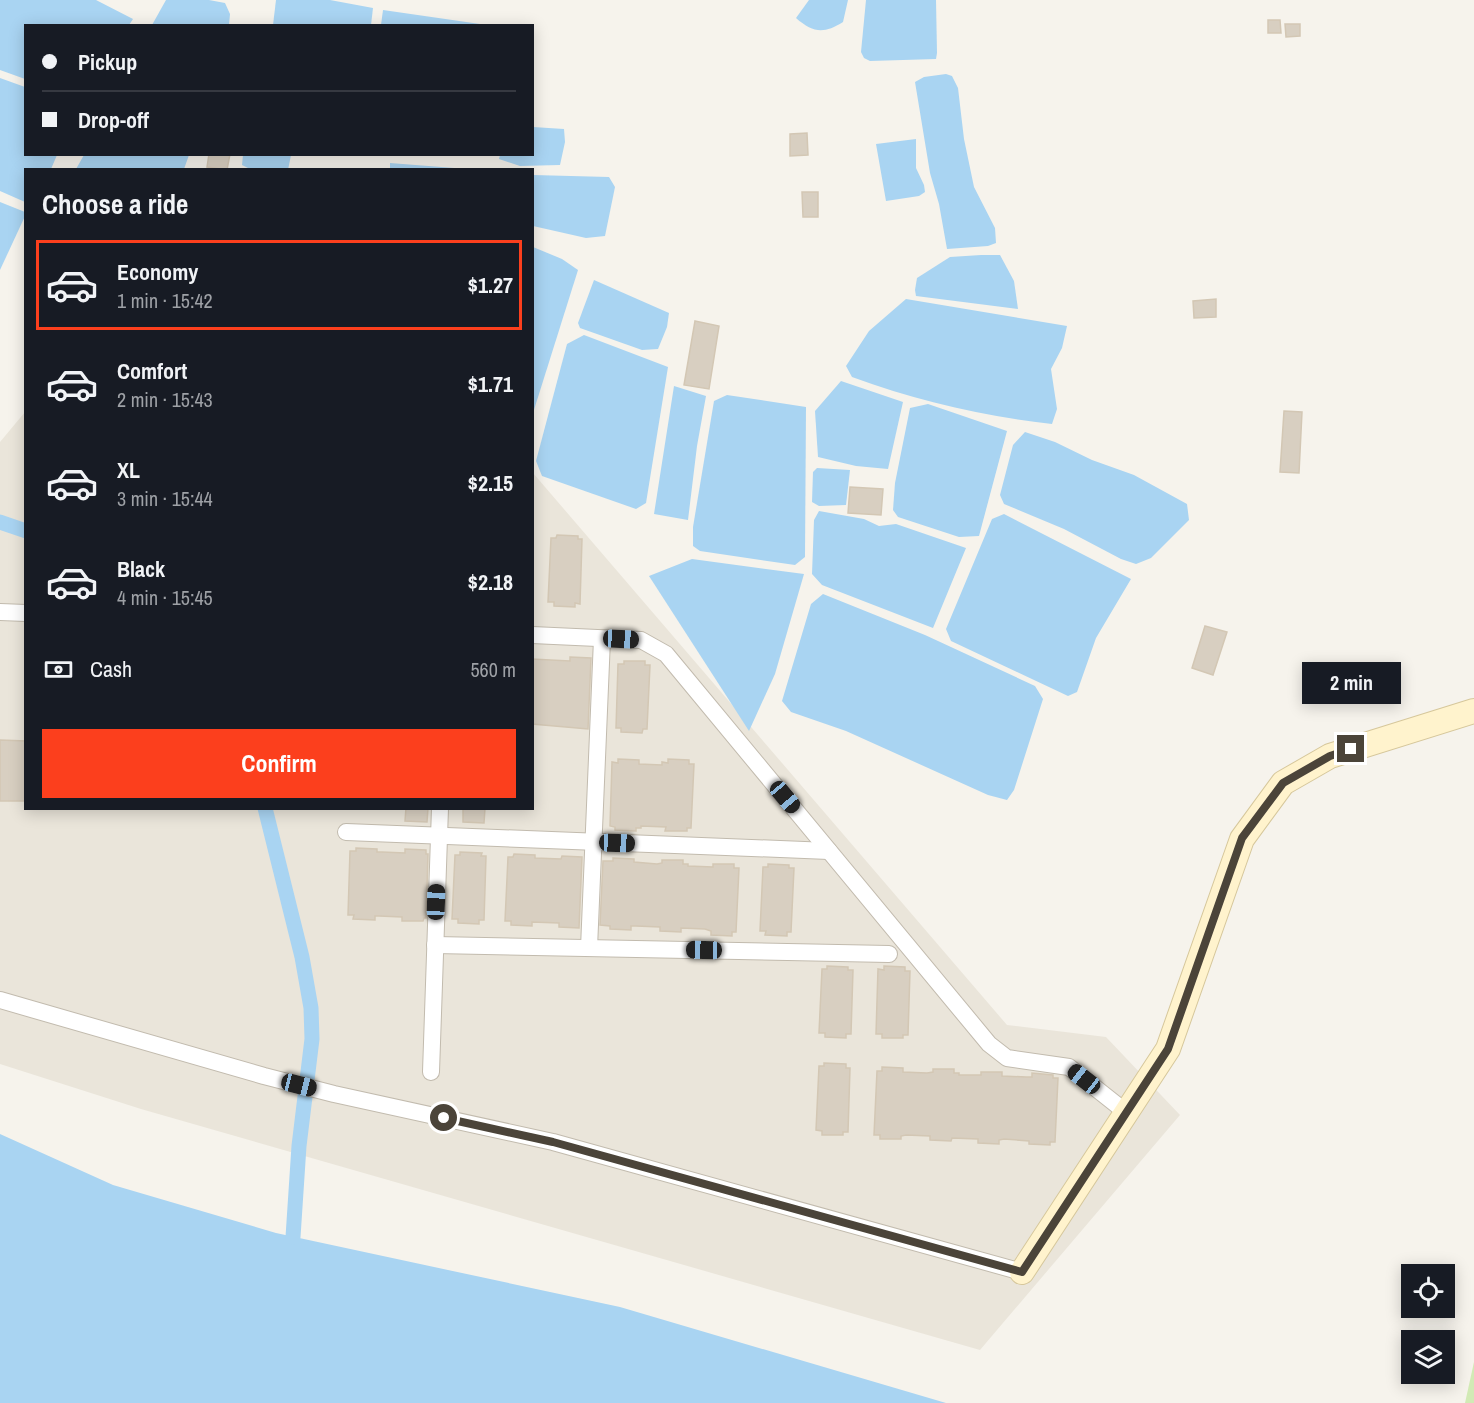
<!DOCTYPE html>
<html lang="en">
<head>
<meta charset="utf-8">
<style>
  body { margin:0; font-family:"Archivo Narrow",sans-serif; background:#20242c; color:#f1f3f6; height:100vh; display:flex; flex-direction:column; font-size:22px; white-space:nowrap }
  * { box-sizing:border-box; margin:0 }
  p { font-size:20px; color:#9ea1a6 }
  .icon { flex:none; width:33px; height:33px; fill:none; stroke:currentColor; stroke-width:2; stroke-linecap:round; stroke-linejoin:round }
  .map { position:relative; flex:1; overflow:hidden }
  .panel { position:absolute; left:24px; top:168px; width:510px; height:642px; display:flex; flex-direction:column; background:#171b24; border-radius:0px; box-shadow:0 3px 15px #0003 }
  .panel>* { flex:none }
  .banner { position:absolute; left:24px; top:24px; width:510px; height:132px; border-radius:0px; box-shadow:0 3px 15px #0003; display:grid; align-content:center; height:132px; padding:0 18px; background:#171b24 }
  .fabs { position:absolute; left:1401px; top:1264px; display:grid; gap:12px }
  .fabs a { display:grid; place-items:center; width:54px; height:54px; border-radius:0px; background:#171b24; box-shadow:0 3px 15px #0003; font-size:30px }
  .end { position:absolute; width:27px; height:27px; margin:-14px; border:8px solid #4b4439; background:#fff; box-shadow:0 0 0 3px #fff }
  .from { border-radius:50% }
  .bubble { position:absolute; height:42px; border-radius:0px; background:#171b24; box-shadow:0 3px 15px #0003; font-size:20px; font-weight:700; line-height:42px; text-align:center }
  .car { position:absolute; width:18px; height:36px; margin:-18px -9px; border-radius:8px; box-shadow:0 0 4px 2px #0007; background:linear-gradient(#222 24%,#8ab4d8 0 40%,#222 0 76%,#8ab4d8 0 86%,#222 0) }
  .banner b { display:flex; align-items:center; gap:21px; height:57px; font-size:22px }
  .banner b+b { border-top:2px solid #363941 }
  .banner i { width:15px; height:15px; background:#f1f3f6 }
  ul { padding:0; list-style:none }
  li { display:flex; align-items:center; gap:18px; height:90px; margin:0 12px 9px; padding:0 6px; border:3px solid transparent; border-radius:0px }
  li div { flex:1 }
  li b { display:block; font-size:22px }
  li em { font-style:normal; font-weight:700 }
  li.selected { border-color:#fc3f1d }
  li>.icon { width:54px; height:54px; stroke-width:1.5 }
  h2 { padding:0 18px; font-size:27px; line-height:72px }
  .pay { display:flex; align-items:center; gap:15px; height:66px; padding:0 18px; font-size:22px }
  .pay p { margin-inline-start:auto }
  .action { display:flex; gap:12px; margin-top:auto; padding:12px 18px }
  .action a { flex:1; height:69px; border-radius:0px; background:#fc3f1d; color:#fff; font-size:24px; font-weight:700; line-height:69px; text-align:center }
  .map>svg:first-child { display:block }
</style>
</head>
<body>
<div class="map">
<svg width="1474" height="1403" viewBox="0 0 1474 1403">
  <rect width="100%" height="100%" fill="#f6f3ec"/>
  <polygon fill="#eae5da" points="25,412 26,808 532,808 533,473 1007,1025 1106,1037 1180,1115 980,1350 141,1109 0,1064 0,442"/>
  <polygon fill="#d2eab5" points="1474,1362 1474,1403 1465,1403"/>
  <g fill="#a9d4f2">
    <polygon points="0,0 96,0 133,19 129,25 26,26 25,79 0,70"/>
    <polygon points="166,0 209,0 225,3 230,14 229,25 152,25"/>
    <polygon points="276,0 330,0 373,8 371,25 273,25"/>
    <path d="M809,0h39l-5,22c-19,12 -30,11 -47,-4z"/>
    <polygon points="866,0 936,0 937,53 936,59 870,61 864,58 861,52"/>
    <polygon points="383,10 480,24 481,25 381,25"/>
    <polygon points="946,74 952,76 958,88 964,139 974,187 995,228 996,243 988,246 947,249 939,204 930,173 915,82 924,77"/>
    <polygon points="0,78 25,87 26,154 57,155 51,169 26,170 25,202 0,191"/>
    <polygon points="533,127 564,129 565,142 560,165 520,166 499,159 500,155 532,154"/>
    <polygon points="916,139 916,168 924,185 925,192 919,196 886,201 876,144"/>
    <polygon points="84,155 84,154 189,155 184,169 76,169"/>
    <polygon points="243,155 243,154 291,155 288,170 250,169 242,165"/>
    <polygon points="390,163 467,169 390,169"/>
    <polygon points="533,175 609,177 615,187 605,236 586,238 533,226"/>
    <polygon points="0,202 25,212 26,214 0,270"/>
    <polygon points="533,247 562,259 578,270 533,413"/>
    <polygon points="981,255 1000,255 1014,281 1018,309 916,296 915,290 917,278 950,257"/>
    <polygon points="594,280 669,313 667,327 658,349 642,350 580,328 578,323"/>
    <path d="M906,299l161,27 -5,22 -11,21 6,40 -5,15c-70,-8 -134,-23 -200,-47l-6,-11 23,-35z"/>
    <polygon points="584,335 668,367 646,503 636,509 542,476 536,461 567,344"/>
    <polygon points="841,381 903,402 888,469 856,466 818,457 815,411"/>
    <polygon points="674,386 706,396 697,446 688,520 654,514"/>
    <polygon points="727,395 806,407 805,557 795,565 700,551 693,546 693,527 714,401"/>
    <polygon points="928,404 1007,431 979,536 959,537 898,517 893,510 895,483 910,408"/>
    <polygon points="1025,432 1055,442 1092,460 1134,475 1187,504 1189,520 1151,558 1136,564 1121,559 1064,529 1004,504 1000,495 1013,445"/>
    <polygon points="817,468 850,470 846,505 819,506 812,502 813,472"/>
    <polygon points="819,511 864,519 879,526 896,524 966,548 933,628 822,585 812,574 814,520"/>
    <polygon points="1004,514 1131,579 1096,638 1077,692 1068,696 951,641 946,629 992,519"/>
    <polygon points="692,559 804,574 775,674 749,731 649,576"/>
    <polygon points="823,594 925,635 1035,686 1043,699 1014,790 1007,800 988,795 846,731 791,712 782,701 811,604"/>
    <polygon points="0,1134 113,1185 276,1233 620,1307 946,1403 0,1403"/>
  </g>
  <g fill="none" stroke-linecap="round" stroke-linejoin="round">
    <g stroke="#a9d4f2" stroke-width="15">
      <polyline points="0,522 26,531"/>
      <polyline points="265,808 302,957 311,1008 312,1039 299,1146 293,1237"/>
    </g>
  </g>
  <g fill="#d8cfc1" stroke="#d3c7b4" stroke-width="1.5">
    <polygon points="1268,20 1280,20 1281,33 1268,33"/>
    <polygon points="1285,24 1300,24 1300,36 1286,37"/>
    <polygon points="807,133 808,155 790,156 790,134"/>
    <polygon points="209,154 230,154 227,170 207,167"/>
    <polygon points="802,192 818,192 818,217 803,217"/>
    <polygon points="1216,299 1216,317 1194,318 1193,301"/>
    <polygon points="695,321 719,326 709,389 684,385"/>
    <polygon points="1284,411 1302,412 1299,473 1280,472"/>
    <polygon points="850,487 883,489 881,515 848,513"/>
    <polygon points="557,535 578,536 578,539 582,539 580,604 575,603 575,607 554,606 554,602 548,602 551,538 556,538"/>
    <polygon points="1205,626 1227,632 1213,675 1192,668"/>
    <polygon points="570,657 591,658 588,729 532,724 532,659 570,661"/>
    <polygon points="624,661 645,661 645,665 650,665 647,729 643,729 642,733 621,732 621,728 616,728 618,664 624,664"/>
    <polygon points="0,740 26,741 26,801 0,801"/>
    <polygon points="618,759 639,760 639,764 662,765 662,762 668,763 668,759 689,760 689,764 694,764 691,828 687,828 687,831 665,831 666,827 641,826 641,828 636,828 636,831 615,830 615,827 610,826 612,762 618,763"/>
    <polygon points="406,808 428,808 427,822 405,821"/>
    <polygon points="463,808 485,808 484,823 463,822"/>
    <polygon points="356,848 377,849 377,852 382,852 405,853 405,849 426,850 426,854 428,854 426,918 424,918 423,921 402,921 402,917 379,916 375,916 375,920 353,919 354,915 348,915 350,851 356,851"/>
    <polygon points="460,852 482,853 481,856 486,856 484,920 479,920 479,924 458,923 458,919 452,919 455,855 460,855"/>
    <polygon points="514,854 535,855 535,858 561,859 562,856 582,857 579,928 559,927 559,923 532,922 532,926 511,925 511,921 505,921 508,857 513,857"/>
    <polygon points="613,858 634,859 634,862 657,864 662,863 662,860 683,860 683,864 688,864 688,866 713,867 713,864 734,864 734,868 739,868 736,932 732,932 732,936 711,935 711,931 705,929 681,928 681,932 660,931 660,927 636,926 631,926 631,930 610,929 610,926 600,925 603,861 613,861"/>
    <polygon points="768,864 789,865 789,868 794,868 791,932 787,932 787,936 765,935 766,931 760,931 763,867 768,867"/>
    <polygon points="827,966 848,967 848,970 853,970 851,1034 846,1034 846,1038 825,1037 825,1033 819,1033 822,969 827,969"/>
    <polygon points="884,966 905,967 905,971 910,971 908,1035 903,1035 903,1038 882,1038 882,1034 876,1034 878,969 884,970"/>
    <polygon points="824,1063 846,1064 846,1068 850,1068 848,1132 843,1132 843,1135 822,1135 822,1131 816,1130 819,1066 824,1066"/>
    <polygon points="882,1067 903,1068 903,1072 927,1073 933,1072 933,1069 954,1069 954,1073 959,1073 959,1075 981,1075 981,1072 1002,1072 1002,1076 1026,1077 1032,1077 1032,1073 1053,1075 1053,1078 1058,1078 1055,1142 1050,1142 1050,1145 1029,1144 1029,1141 1004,1139 999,1140 999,1144 978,1143 978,1139 952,1138 951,1141 930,1140 930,1136 906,1135 901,1136 901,1139 880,1139 880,1135 874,1135 877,1071 882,1071"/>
  </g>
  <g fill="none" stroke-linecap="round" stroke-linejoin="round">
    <g stroke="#c2bbae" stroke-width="18">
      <g id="minor">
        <polyline points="0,612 26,613"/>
        <polyline points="532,635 641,640 666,654 989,1044 1007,1058 1069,1067 1127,1113"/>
        <polyline points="346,832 829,851"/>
        <polyline points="435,945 889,954"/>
        <polyline points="589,948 602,639"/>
        <polyline points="0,1000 264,1076 334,1094 553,1142 1022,1272"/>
        <polyline points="431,1072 440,808"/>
      </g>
    </g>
    <g stroke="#d6c79b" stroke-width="26">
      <polyline id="secondary" points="1022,1272 1168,1049 1242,839 1283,783 1330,756 1474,711"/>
    </g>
    <use href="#minor" stroke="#fff" stroke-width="16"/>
    <use href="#secondary" stroke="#fff3cd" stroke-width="24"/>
  </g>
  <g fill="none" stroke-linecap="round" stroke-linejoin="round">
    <polyline stroke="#4b4439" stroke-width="8" points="444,1118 553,1142 1022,1272 1168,1049 1242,838 1283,783 1330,756 1351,749"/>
  </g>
</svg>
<div class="fabs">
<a><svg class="icon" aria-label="locate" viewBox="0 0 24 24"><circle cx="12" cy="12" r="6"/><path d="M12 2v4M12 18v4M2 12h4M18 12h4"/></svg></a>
<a><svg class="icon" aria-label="layers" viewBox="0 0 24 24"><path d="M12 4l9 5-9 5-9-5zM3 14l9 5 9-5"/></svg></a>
</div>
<i class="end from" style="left:444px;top:1118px"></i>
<i class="end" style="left:1351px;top:749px"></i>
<div class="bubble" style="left:1302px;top:662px;width:99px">2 min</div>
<i class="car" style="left:621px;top:639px;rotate:93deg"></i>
<i class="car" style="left:785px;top:797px;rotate:140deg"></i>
<i class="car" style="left:617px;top:843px;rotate:92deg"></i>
<i class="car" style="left:436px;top:902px;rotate:2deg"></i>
<i class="car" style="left:704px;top:950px;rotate:271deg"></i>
<i class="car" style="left:1084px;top:1079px;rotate:308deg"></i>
<i class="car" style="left:299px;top:1085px;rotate:104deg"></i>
<div class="banner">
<b><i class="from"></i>Pickup</b>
<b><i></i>Drop-off</b>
</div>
<section class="panel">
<h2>Choose a ride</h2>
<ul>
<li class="selected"><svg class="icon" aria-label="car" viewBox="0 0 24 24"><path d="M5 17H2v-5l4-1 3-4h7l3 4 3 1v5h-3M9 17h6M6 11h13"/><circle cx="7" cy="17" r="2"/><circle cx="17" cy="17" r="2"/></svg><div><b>Economy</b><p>1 min · 15:42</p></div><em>$1.27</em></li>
<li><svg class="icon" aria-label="car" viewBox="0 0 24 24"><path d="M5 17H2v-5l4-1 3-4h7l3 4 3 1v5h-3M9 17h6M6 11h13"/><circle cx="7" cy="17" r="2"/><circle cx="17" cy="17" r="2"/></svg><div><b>Comfort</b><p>2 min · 15:43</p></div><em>$1.71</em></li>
<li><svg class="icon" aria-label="car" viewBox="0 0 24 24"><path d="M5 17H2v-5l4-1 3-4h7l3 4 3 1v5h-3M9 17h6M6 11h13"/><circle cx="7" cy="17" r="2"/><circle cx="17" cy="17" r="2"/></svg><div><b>XL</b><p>3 min · 15:44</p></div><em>$2.15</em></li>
<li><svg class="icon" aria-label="car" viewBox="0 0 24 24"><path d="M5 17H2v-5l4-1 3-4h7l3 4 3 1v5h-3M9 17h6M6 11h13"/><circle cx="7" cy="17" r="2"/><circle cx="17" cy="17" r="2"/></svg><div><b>Black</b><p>4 min · 15:45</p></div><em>$2.18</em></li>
</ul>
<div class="pay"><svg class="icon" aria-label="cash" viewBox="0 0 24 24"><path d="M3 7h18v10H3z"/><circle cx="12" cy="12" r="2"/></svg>Cash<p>560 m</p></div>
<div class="action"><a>Confirm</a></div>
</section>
</div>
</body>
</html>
